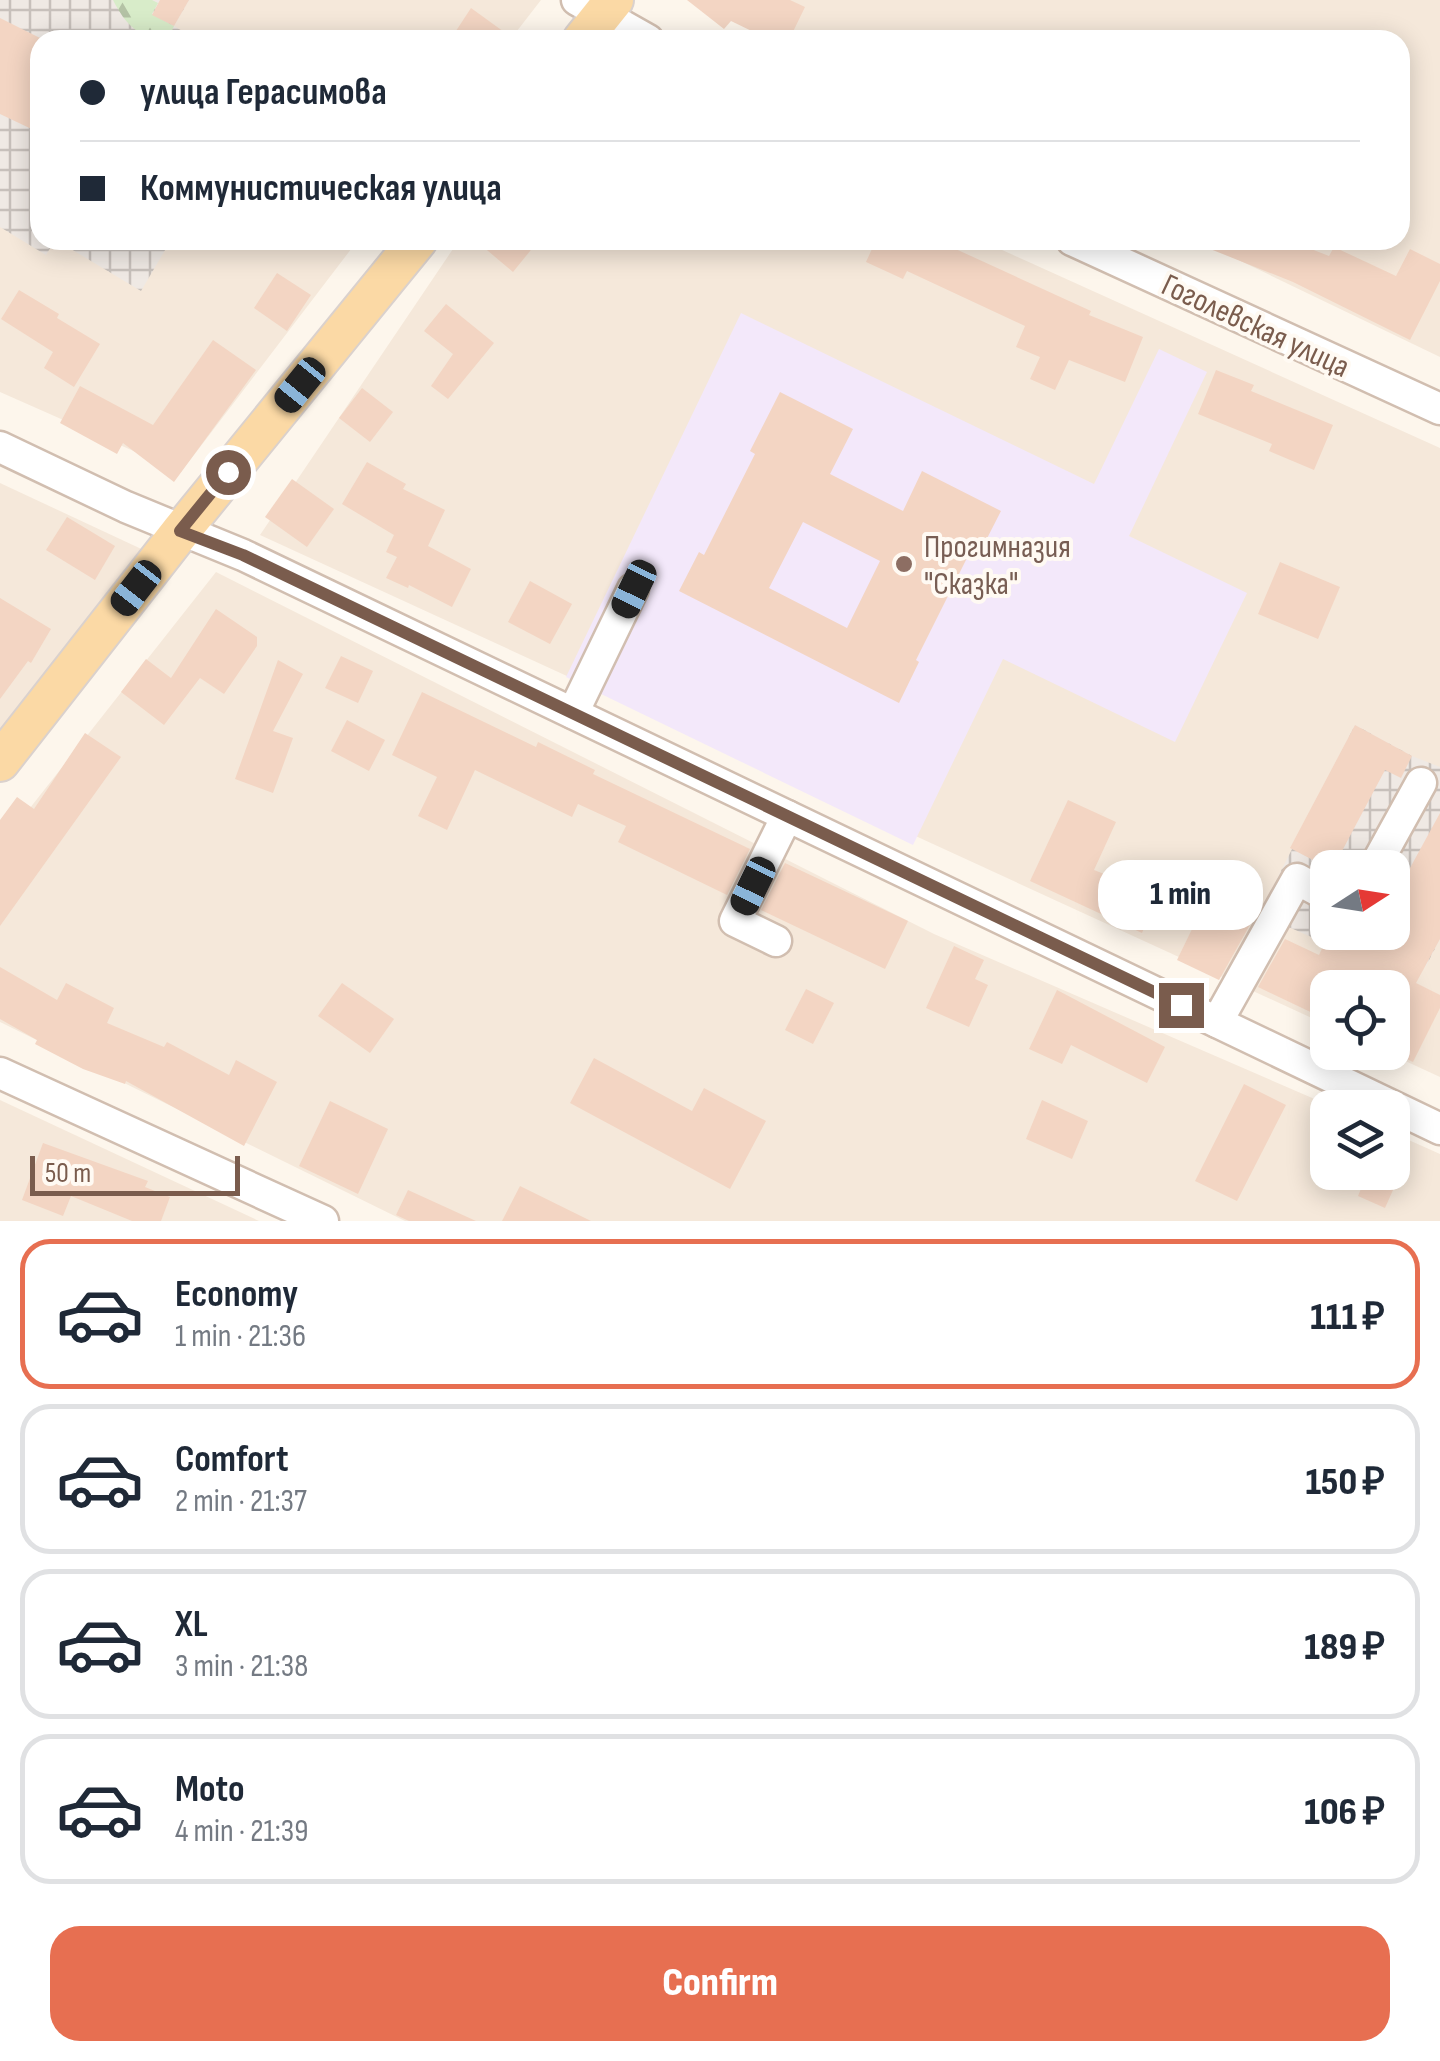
<!DOCTYPE html>
<html lang="en">
<head>
<meta charset="utf-8">
<style>
  body { margin:0; font-family:"Sofia Sans Condensed",sans-serif; background:#f6f6f7; color:#1f2937; height:100vh; display:flex; flex-direction:column; font-size:38px; white-space:nowrap }
  * { box-sizing:border-box; margin:0 }
  p { font-size:32px; color:#747a83 }
  .icon { flex:none; width:55px; height:55px; fill:none; stroke:currentColor; stroke-width:2; stroke-linecap:round; stroke-linejoin:round }
  .map { position:relative; height:1221px; overflow:hidden }
  .drawer { display:flex; flex-direction:column; background:#fff; flex:1 }
  .drawer>* { flex:none }
  .top-card { position:absolute; left:30px; top:30px; width:1380px; height:220px; border-radius:30px; box-shadow:0 5px 25px #0003; display:grid; align-content:center; height:220px; padding:0 50px; background:#fff }
  .needle { width:65px; rotate:78deg }
  .buttons { position:absolute; left:1310px; top:850px; display:grid; gap:20px }
  .buttons a { display:grid; place-items:center; width:100px; height:100px; border-radius:20px; background:#fff; box-shadow:0 5px 25px #0003; font-size:50px }
  .scale { position:absolute; left:30px; bottom:25px; width:210px; box-sizing:border-box; padding-left:10px; border:5px solid #7a5c4d; border-top:0; font-size:28px; line-height:35px; white-space:nowrap; color:#7a5c4d; -webkit-text-stroke:8px #fffaf3; paint-order:stroke }
  .end { position:absolute; width:45px; height:45px; margin:-22px; border:12px solid #7a5c4d; background:#fff; box-shadow:0 0 0 5px #fff }
  .from { border-radius:50% }
  .bubble { position:absolute; height:70px; border-radius:30px; background:#fff; box-shadow:0 5px 25px #0003; font-size:32px; font-weight:800; line-height:70px; text-align:center }
  .car { position:absolute; width:30px; height:60px; margin:-30px -15px; border-radius:12px; box-shadow:0 0 8px 2px #0007; background:linear-gradient(#222 24%,#8ab4d8 0 40%,#222 0 76%,#8ab4d8 0 86%,#222 0) }
  .top-card b { display:flex; align-items:center; gap:35px; height:95px; font-size:38px }
  .top-card b+b { border-top:2px solid #e0e1e3 }
  .top-card i { width:25px; height:25px; background:#1f2937 }
  ul { padding:18px 0 0; list-style:none }
  li { display:flex; align-items:center; gap:30px; height:150px; margin:0 20px 15px; padding:0 30px; border:5px solid #e0e1e3; border-radius:30px }
  li div { flex:1 }
  li b { display:block; font-size:38px }
  li em { font-style:normal; font-weight:800 }
  li.active { border-color:#e76f51 }
  li>.icon { width:90px; height:90px; stroke-width:1.5 }
  .primary-button { display:flex; gap:20px; margin-top:auto; padding:20px 50px }
  .primary-button a { flex:1; height:115px; border-radius:30px; background:#e76f51; color:#fff; font-size:40px; font-weight:800; line-height:115px; text-align:center }
  .map>svg:first-child { display:block }
</style>
</head>
<body>
<div class="map">
<svg width="1440" height="1221" viewBox="0 0 1440 1221">
  <defs>
    <pattern id="industrial-grid" width="8" height="8" patternUnits="userSpaceOnUse" patternTransform="scale(2.5)"><rect width="8" height="8" fill="#efe9e4"/><path d="M0 4h8M4 0v8" fill="none" stroke="#c7c0bb"/></pattern>
    <pattern id="forest-firs" width="22" height="20" patternUnits="userSpaceOnUse" patternTransform="scale(2.5)"><rect width="22" height="20" fill="#d8ecc9"/><path d="M5 1l3.5 6h-7zM16 11l3.5 6h-7z" fill="#b4c2a5"/></pattern>
  </defs>
  <rect width="100%" height="100%" fill="#fdf6ec"/>
  <g fill="#f5e8da" fill-rule="evenodd">
    <polygon points="0,0 541,0 510,40 40,40 40,240 358,240 181,472 0,392"/>
    <polygon points="697,0 1440,0 1440,357 1197,240 1400,240 1400,40 781,40"/>
    <path d="M459,240h521l460,208v629l-52,-24 4,-1v-64h-64l-1,37 -1067,-490zM1328,868h64v64h-64z"/>
    <polygon points="0,483 150,553 0,739"/>
    <polygon points="216,572 934,934 1333,1107 1328,1108 1328,1172 1392,1172 1393,1133 1440,1154 1440,1221 405,1221 0,1022 0,846"/>
    <polygon points="0,1100 259,1221 0,1221"/>
  </g>
  <g fill="url(#industrial-grid)">
    <polygon points="0,0 189,0 174,26 197,40 40,40 40,240 55,240 46,255 0,227"/>
    <polygon points="56,240 171,240 141,291"/>
    <polygon points="1355,725 1412,756 1440,767 1440,939 1426,966 1373,937 1392,932 1392,868 1328,868 1328,932 1330,933 1325,943 1284,925 1224,983"/>
  </g>
  <polygon fill="#f3e8fa" points="741,313 1094,484 1159,349 1207,372 1129,536 1247,593 1175,742 1003,659 913,845 566,677"/>
  <path fill="url(#forest-firs)" d="M113,0h39l6,3 -6,11 22,12 -6,14c-28,0 -43,-16 -55,-40z"/>
  <g fill="#f3d5c3" fill-rule="evenodd">
    <polygon points="160,0 189,0 174,26 152,15"/>
    <polygon points="687,0 790,0 805,7 789,40 770,40 731,21 724,29"/>
    <polygon points="471,8 515,40 450,40"/>
    <polygon points="0,18 40,38 40,133 0,114"/>
    <polygon points="475,240 539,240 513,272"/>
    <polygon points="876,240 936,240 1091,311 1089,315 1143,337 1125,382 1069,360 1055,390 1030,379 1040,357 1016,347 1025,326 907,271 903,279 866,262"/>
    <polygon points="1288,240 1329,256 1334,247 1396,276 1410,249 1440,264 1440,281 1410,340 1293,282 1190,241"/>
    <polygon points="277,273 311,295 287,331 254,308"/>
    <polygon points="19,290 59,314 57,318 100,344 74,387 44,368 53,352 1,319"/>
    <polygon points="446,304 494,343 448,399 431,386 453,354 424,331"/>
    <polygon points="213,340 256,370 174,482 123,443 117,454 60,423 80,386 153,425"/>
    <polygon points="1216,370 1254,385 1251,391 1333,425 1314,470 1269,451 1272,444 1198,414"/>
    <polygon points="362,388 393,412 370,442 339,418"/>
    <path d="M780,392l73,37 -23,45 73,37 19,-40 79,40 -24,47 -8,-4 -53,106 3,2 -20,41 -220,-112 20,-39 5,3 51,-101 -5,-3zM803,522l77,39 -33,67 -78,-40z"/>
    <polygon points="367,462 406,484 403,489 445,510 428,546 471,569 452,607 409,585 408,588 386,578 397,557 386,552 394,535 342,504"/>
    <polygon points="292,479 334,509 307,547 265,517"/>
    <polygon points="67,517 115,546 95,580 46,550"/>
    <polygon points="1280,562 1340,587 1318,639 1258,614"/>
    <polygon points="530,581 572,604 550,644 508,622"/>
    <polygon points="0,598 51,629 31,663 28,661 0,699"/>
    <polygon points="216,609 257,637 257,646 224,694 200,678 164,725 121,692 146,659 171,678"/>
    <polygon points="341,656 373,671 358,703 325,688"/>
    <polygon points="278,660 303,674 273,731 293,738 273,793 235,779"/>
    <polygon points="422,692 536,747 538,742 595,770 593,774 750,849 727,895 618,842 626,826 578,804 572,817 475,770 447,830 418,816 437,777 392,755"/>
    <polygon points="347,720 385,740 369,771 331,751"/>
    <polygon points="1355,725 1412,756 1401,778 1385,770 1333,868 1328,868 1290,848"/>
    <polygon points="85,733 121,757 0,926 0,820 17,797 34,809"/>
    <polygon points="1068,800 1116,822 1094,870 1157,895 1142,933 1030,881"/>
    <polygon points="1440,813 1440,939 1416,983 1440,995 1440,1008 1413,1062 1392,1052 1392,988 1328,988 1328,1004 1321,1017 1258,987 1285,939 1319,955 1330,932 1392,932 1392,901"/>
    <polygon points="785,863 908,921 885,969 761,910"/>
    <polygon points="1210,892 1256,914 1219,980 1177,960"/>
    <polygon points="954,946 984,960 975,979 988,985 969,1027 926,1008"/>
    <polygon points="0,967 57,1000 66,983 114,1008 107,1023 164,1047 167,1042 229,1075 236,1060 277,1082 244,1146 126,1081 125,1084 83,1069 35,1044 37,1040 0,1019"/>
    <polygon points="342,983 394,1019 370,1053 318,1016"/>
    <polygon points="806,989 834,1003 813,1044 785,1030"/>
    <polygon points="1057,990 1165,1047 1147,1083 1071,1045 1062,1064 1029,1049"/>
    <polygon points="594,1058 692,1111 704,1088 766,1121 730,1189 570,1103"/>
    <polygon points="1244,1084 1286,1105 1237,1201 1195,1181"/>
    <polygon points="1042,1100 1088,1121 1072,1159 1026,1139"/>
    <polygon points="330,1101 388,1129 358,1194 299,1166"/>
    <polygon points="43,1143 148,1181 145,1187 170,1197 161,1221 132,1221 71,1196 63,1216 22,1200"/>
    <polygon points="1368,1172 1401,1172 1385,1208 1358,1196"/>
    <polygon points="520,1186 591,1221 502,1221"/>
    <polygon points="408,1190 476,1221 409,1221 396,1215"/>
  </g>
  <g fill="none" stroke-linecap="round" stroke-linejoin="round">
    <g stroke="#d1beb0" stroke-width="35">
      <g id="minor">
        <polyline points="577,0 648,40"/>
        <polyline points="1072,240 1440,409"/>
        <polyline points="0,447 126,507 243,555 1440,1129"/>
        <polyline points="573,713 633,589"/>
        <polyline points="1374,868 1421,783"/>
        <polyline points="776,941 735,921 787,816"/>
        <polyline points="1217,1022 1297,879 1328,896"/>
        <polyline points="0,1073 323,1221"/>
      </g>
    </g>
    <g stroke="#dad1cd" stroke-width="42">
      <g id="major">
        <polyline points="582,40 614,0"/>
        <polyline points="0,762 181,531 418,240"/>
      </g>
    </g>
    <use href="#minor" stroke="#fff" stroke-width="30"/>
    <use href="#major" stroke="#fbd9a5" stroke-width="38"/>
  </g>
  <g fill="none" stroke-linecap="round" stroke-linejoin="round">
    <polyline stroke="#7a5c4d" stroke-width="12" points="228,472 180,531 243,555 1181,1005"/>
  </g>
  <circle fill="#8d6e63" stroke="#fffaf3" stroke-width="4" cx="904" cy="564" r="10"/>
  <g text-anchor="middle" stroke-width="8" stroke-linejoin="round" paint-order="stroke">
    <g font-size="32" fill="#7a5c4d" stroke="#fffaf3">
      <text transform="translate(1256 325) rotate(25)" y="11">Гоголевская улица</text>
    </g>
    <g font-size="32" fill="#785e54" stroke="#fffaf3" text-anchor="start">
      <text x="924" y="557">Прогимназия<tspan x="924" dy="37">"Сказка"</tspan></text>
    </g>
  </g>
</svg>
<div class="buttons">
<a><svg class="needle" viewBox="-14 -14 28 28"><path d="M0-13l5 13h-10z" fill="#e53935"/><path d="M0 13l5-13h-10z" fill="#747a83"/></svg></a>
<a><svg class="icon" aria-label="locate" viewBox="0 0 24 24"><circle cx="12" cy="12" r="6"/><path d="M12 2v4M12 18v4M2 12h4M18 12h4"/></svg></a>
<a><svg class="icon" aria-label="layers" viewBox="0 0 24 24"><path d="M12 4l9 5-9 5-9-5zM3 14l9 5 9-5"/></svg></a>
</div>
<div class="scale">50 m</div>
<i class="end from" style="left:228px;top:472px"></i>
<i class="end" style="left:1181px;top:1005px"></i>
<div class="bubble" style="left:1098px;top:860px;width:165px">1 min</div>
<i class="car" style="left:300px;top:385px;rotate:219deg"></i>
<i class="car" style="left:136px;top:588px;rotate:218deg"></i>
<i class="car" style="left:634px;top:589px;rotate:206deg"></i>
<i class="car" style="left:753px;top:886px;rotate:206deg"></i>
<div class="top-card">
<b><i class="from"></i>улица Герасимова</b>
<b><i></i>Коммунистическая улица</b>
</div>
</div>
<section class="drawer">
<ul>
<li class="active"><svg class="icon" aria-label="car" viewBox="0 0 24 24"><path d="M5 17H2v-5l4-1 3-4h7l3 4 3 1v5h-3M9 17h6M6 11h13"/><circle cx="7" cy="17" r="2"/><circle cx="17" cy="17" r="2"/></svg><div><b>Economy</b><p>1 min · 21:36</p></div><em>111 ₽</em></li>
<li><svg class="icon" aria-label="car" viewBox="0 0 24 24"><path d="M5 17H2v-5l4-1 3-4h7l3 4 3 1v5h-3M9 17h6M6 11h13"/><circle cx="7" cy="17" r="2"/><circle cx="17" cy="17" r="2"/></svg><div><b>Comfort</b><p>2 min · 21:37</p></div><em>150 ₽</em></li>
<li><svg class="icon" aria-label="car" viewBox="0 0 24 24"><path d="M5 17H2v-5l4-1 3-4h7l3 4 3 1v5h-3M9 17h6M6 11h13"/><circle cx="7" cy="17" r="2"/><circle cx="17" cy="17" r="2"/></svg><div><b>XL</b><p>3 min · 21:38</p></div><em>189 ₽</em></li>
<li><svg class="icon" aria-label="car" viewBox="0 0 24 24"><path d="M5 17H2v-5l4-1 3-4h7l3 4 3 1v5h-3M9 17h6M6 11h13"/><circle cx="7" cy="17" r="2"/><circle cx="17" cy="17" r="2"/></svg><div><b>Moto</b><p>4 min · 21:39</p></div><em>106 ₽</em></li>
</ul>
<div class="primary-button"><a>Confirm</a></div>
</section>
</body>
</html>
